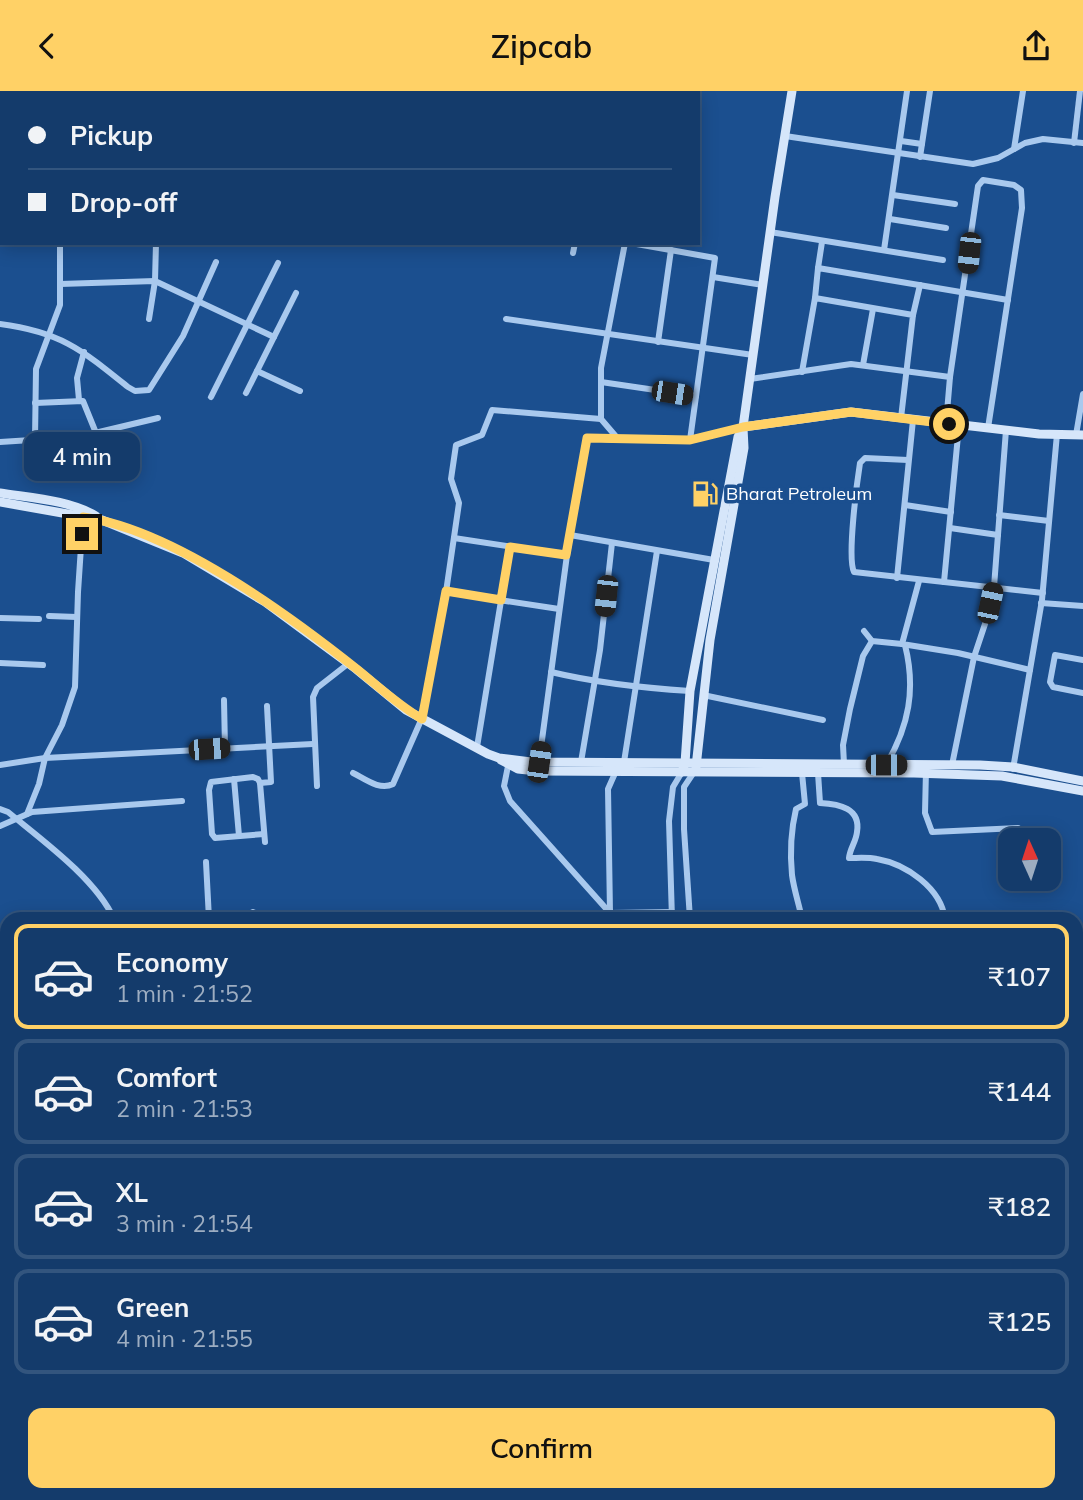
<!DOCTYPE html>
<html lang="en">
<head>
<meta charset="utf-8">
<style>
  body { margin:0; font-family:Mulish,sans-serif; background:#1d4271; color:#f1f3f6; height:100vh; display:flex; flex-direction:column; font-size:26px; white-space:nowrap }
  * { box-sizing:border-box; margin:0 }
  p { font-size:23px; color:#9dadc1 }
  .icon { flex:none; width:38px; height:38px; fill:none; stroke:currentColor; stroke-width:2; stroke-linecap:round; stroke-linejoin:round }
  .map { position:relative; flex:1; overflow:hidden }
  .sheet { position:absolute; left:0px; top:821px; width:1083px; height:590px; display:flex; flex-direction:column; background:#143b6b; border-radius:21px 21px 0 0; box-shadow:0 4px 18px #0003,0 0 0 2px #33557e }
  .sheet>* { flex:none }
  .hud { position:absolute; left:0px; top:0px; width:700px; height:154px; box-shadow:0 4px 18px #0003,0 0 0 2px #33557e; display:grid; align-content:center; height:154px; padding:0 28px; background:#143b6b }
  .needle { width:46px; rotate:357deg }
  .tools { position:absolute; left:998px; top:737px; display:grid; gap:14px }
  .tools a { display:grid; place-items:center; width:63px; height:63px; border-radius:14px; background:#143b6b; box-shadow:0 4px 18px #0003,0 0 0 2px #33557e; font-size:35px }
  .end { position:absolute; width:32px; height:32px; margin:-16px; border:9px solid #ffd166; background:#111; box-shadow:0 0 0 4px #111 }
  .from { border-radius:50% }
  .bubble { position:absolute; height:49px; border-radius:14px; background:#143b6b; box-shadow:0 4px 18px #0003,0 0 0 2px #33557e; font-size:23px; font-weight:600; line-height:49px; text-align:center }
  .car { position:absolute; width:21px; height:42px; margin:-21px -10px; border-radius:9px; box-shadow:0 0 5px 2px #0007; background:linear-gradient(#222 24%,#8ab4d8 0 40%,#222 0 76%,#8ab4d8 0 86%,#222 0) }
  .hud b { display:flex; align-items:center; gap:24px; height:66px; font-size:26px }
  .hud b+b { border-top:2px solid #33557e }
  .hud i { width:18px; height:18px; background:#f1f3f6 }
  ul { padding:12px 0 0; list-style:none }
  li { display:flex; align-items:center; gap:21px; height:105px; margin:0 14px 10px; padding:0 14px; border:4px solid #33557e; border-radius:14px }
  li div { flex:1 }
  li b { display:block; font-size:26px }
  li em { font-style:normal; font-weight:600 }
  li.selected { border-color:#ffd166 }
  li>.icon { width:63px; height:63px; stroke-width:1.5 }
  .primary-button { display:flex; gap:14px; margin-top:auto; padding:14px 28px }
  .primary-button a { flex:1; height:80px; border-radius:14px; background:#ffd166; color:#111; font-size:28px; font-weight:600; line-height:80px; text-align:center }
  header { display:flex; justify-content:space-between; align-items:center; height:91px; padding:0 28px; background:#ffd166; color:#111; font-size:32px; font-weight:600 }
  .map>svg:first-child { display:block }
</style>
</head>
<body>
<header><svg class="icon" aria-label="back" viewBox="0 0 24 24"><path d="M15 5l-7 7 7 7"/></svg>Zipcab<svg class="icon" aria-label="share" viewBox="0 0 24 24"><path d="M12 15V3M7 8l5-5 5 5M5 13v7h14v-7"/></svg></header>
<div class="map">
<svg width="1083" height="1409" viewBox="0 0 1083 1409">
  <rect width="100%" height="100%" fill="#1b4f8f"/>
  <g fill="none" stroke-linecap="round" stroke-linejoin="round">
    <g stroke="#a9c9ee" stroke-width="6">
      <polyline points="389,0 392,2"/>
      <polyline points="493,0 499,2"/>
      <polyline points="139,2 140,0"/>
      <polyline points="198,2 199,0"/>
      <polyline points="311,2 312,0"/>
      <polyline points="366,2 367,0"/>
      <polyline points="466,2 467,0"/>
      <polyline points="545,2 545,0"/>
      <polyline points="599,2 600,0"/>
      <polyline points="648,2 648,0"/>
      <polyline points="0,10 2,10"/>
      <polyline points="785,45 973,73 998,67 1025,52 1043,48 1083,52"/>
      <polyline points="901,50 922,53"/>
      <polyline points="1074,52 1080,0"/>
      <polyline points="0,58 2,58"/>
      <polyline points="1014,58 1023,0"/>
      <polyline points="920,66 930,0"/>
      <polyline points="893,104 955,113"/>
      <polyline points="0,121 2,121"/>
      <polyline points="890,128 946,137"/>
      <polyline points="770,141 943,169"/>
      <polyline points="156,152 155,190 274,246"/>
      <polyline points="625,152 601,277 601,328 619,349 690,349 743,336"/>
      <polyline points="631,152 715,167 690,349"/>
      <polyline points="884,159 907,0"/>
      <polyline points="573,162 575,152"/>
      <polyline points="818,177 822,151"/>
      <polyline points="713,186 763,194"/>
      <polyline points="60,193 155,190 149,228"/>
      <polyline points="815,207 818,177 1008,209"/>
      <polyline points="913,224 920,194"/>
      <polyline points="506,228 753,264"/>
      <path d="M0,233c61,8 82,26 128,63l7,4 14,-1 34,-54 33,-74"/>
      <polyline points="658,251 671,159"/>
      <polyline points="863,274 873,218"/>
      <polyline points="257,280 300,300"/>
      <polyline points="802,281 815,207 913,224 901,327"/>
      <polyline points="950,286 978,95 983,89 1014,94 1021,99 1022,117 988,337"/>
      <polyline points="750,288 851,273 950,286 946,333"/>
      <polyline points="601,291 696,305"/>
      <polyline points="246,302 296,202"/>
      <polyline points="211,306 278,172"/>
      <polyline points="79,309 77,287 84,261"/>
      <polyline points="35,312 83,310 96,342"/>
      <polyline points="1076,344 1083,303"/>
      <polyline points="35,348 36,278 60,214 60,152"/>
      <polyline points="0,351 78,346 158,327"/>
      <path d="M908,369l-43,-2 -5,5c-3,19 -13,95 -6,109l189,21"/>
      <polyline points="905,414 951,421"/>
      <polyline points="999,424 1049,430"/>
      <polyline points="950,437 998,444"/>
      <polyline points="570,444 714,469"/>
      <polyline points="454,447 567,464"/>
      <polyline points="897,487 913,329"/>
      <polyline points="919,490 902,553 958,562 1030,579"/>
      <polyline points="944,491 959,334"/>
      <polyline points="446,501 559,518"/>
      <polyline points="1041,512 1083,515"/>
      <polyline points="49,525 77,526"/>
      <polyline points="0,527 39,528"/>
      <polyline points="864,540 872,550 902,553"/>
      <polyline points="1083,569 1055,564 1050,591 1053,596 1083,602"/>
      <polyline points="0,572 43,574"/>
      <path d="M551,581c46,11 91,16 139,19"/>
      <polyline points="703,604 823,629"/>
      <polyline points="224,609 225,657"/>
      <polyline points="477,656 510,455"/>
      <polyline points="539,671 567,464 586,349 587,347 619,349"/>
      <polyline points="581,671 600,559 612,452"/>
      <polyline points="624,671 657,460"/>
      <polyline points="844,673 843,654 850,618 863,565 872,550"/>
      <polyline points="0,674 45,667 313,653"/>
      <path d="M886,674c23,-39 30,-76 19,-120"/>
      <polyline points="952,674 974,566 988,524 994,496 1006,339"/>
      <polyline points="508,675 504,695 510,710 610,822 612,828"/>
      <polyline points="1013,678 1042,509 1057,343"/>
      <polyline points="926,679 925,722 932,741 1018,737"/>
      <polyline points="616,680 608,698 610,822 672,821"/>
      <path d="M353,682c12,6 27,18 40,11l29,-66 24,-126 13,-89 -8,-24 5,-34 26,-10 10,-25 109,9"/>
      <path d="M802,682l3,31 -9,5c-5,21 -6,45 -4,66 2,15 7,29 10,44"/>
      <path d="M818,682l2,30c19,1 41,5 37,29 -1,10 -7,16 -8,26 9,0 19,-1 28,1 29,5 64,29 68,60"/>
      <polyline points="234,688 239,745"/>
      <polyline points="260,692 258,688 253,686 211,691 209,699 212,743 215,747 264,743"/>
      <polyline points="317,695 313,606 317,597 349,572"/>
      <path d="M0,718l8,3c34,28 88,67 106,107"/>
      <polyline points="27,723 39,693 45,667 62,634 75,596 78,501 83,426"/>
      <polyline points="0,735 32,721 182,710"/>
      <polyline points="265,751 260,692 271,691 267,615"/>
      <polyline points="206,771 209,828"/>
      <polyline points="253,821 254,828"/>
      <polyline points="672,828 669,730 673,696 682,681"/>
      <polyline points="690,828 684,738 684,696 694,681"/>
      <polyline points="0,858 7,859"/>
      <polyline points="0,1044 7,1034"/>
      <polyline points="0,1127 7,1125"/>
      <polyline points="0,1282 7,1287"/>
      <polyline points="118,1404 120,1409"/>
      <polyline points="280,1404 281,1409"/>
      <polyline points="457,1404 457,1409"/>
      <polyline points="538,1404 539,1409"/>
      <polyline points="719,1404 720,1409"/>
      <polyline points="768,1404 768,1409"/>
      <polyline points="818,1404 818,1409"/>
      <polyline points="942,1404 942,1409"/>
      <polyline points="993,1404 994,1409"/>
      <polyline points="1044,1404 1044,1409"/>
      <polyline points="54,1406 60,1404"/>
      <polyline points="208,1409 208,1404"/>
      <polyline points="338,1409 338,1404"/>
      <polyline points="759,1409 759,1404"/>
      <polyline points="884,1409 884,1404"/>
    </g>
    <g stroke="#d6e6fa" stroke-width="9">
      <polyline points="743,336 851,321 1039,343 1083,344"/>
      <path d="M0,402c31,5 69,7 96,23"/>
      <polyline points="0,411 102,429 183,462 265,511 356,578 406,619 488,663 499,667 531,671 980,674 1013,676 1083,690"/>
      <polyline points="501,669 518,678 537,680 914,682 1002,685 1083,700"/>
      <polyline points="696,676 710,549 744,357 743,337"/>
      <polyline points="682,681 685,672 690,600 738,346 743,336 775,106 792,0"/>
      <polyline points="1076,1134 1083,1133"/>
      <polyline points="1076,1212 1083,1215"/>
      <polyline points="1076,1222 1083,1224"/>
      <polyline points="664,1409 673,1404"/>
      <polyline points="687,1409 695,1404"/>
    </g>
  </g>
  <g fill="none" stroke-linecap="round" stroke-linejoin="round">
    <path stroke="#ffd166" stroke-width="9" d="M82,443l1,-17c88,12 206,98 275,153 21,17 40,35 64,49l24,-128 55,9 9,-53 56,8 21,-117 103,2 53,-13 108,-15 98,12"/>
  </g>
  <defs>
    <g id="fuel-bare" transform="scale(2.1)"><path d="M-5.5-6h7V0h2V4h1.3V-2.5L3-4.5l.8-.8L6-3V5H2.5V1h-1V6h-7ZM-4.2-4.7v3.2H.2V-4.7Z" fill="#ffd166" stroke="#1b4f8f" stroke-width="2.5" paint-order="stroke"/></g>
  </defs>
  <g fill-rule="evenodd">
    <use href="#fuel-bare" x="705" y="403"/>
  </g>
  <g text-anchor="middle" stroke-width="7" stroke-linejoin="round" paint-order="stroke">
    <g font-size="18" fill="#fff" stroke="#1b4f8f" text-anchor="start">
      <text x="726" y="409">Bharat Petroleum</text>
    </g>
  </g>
</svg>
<div class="tools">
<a><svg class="needle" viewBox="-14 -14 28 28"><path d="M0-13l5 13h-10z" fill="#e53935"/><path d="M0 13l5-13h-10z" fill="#9dadc1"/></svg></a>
</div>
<i class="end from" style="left:949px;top:333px"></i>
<i class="end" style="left:82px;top:443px"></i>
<div class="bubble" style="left:24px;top:341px;width:116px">4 min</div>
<i class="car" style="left:969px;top:162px;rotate:186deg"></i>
<i class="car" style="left:672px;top:302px;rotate:99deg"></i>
<i class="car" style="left:606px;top:505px;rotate:186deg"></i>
<i class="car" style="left:990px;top:512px;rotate:12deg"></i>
<i class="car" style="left:209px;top:658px;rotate:86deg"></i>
<i class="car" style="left:539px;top:671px;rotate:8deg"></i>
<i class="car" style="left:886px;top:674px;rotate:90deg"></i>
<div class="hud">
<b><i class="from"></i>Pickup</b>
<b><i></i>Drop-off</b>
</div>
<section class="sheet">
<ul>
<li class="selected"><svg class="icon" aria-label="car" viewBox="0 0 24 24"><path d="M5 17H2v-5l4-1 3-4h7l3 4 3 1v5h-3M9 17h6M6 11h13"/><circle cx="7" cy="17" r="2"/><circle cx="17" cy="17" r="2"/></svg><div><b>Economy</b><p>1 min · 21:52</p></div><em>₹107</em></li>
<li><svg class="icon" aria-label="car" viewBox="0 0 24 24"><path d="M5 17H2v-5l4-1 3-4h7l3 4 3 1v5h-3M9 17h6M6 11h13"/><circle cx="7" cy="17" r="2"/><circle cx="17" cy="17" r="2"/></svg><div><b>Comfort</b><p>2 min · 21:53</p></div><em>₹144</em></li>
<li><svg class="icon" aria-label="car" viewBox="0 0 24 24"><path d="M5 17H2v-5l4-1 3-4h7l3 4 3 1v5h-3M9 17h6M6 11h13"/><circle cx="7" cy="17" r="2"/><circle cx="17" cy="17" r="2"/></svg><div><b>XL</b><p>3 min · 21:54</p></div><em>₹182</em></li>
<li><svg class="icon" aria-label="car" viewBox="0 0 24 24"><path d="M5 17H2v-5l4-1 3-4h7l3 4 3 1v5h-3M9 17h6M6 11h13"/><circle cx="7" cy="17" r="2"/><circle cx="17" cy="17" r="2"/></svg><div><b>Green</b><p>4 min · 21:55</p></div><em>₹125</em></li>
</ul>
<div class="primary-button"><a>Confirm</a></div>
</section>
</div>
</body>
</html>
